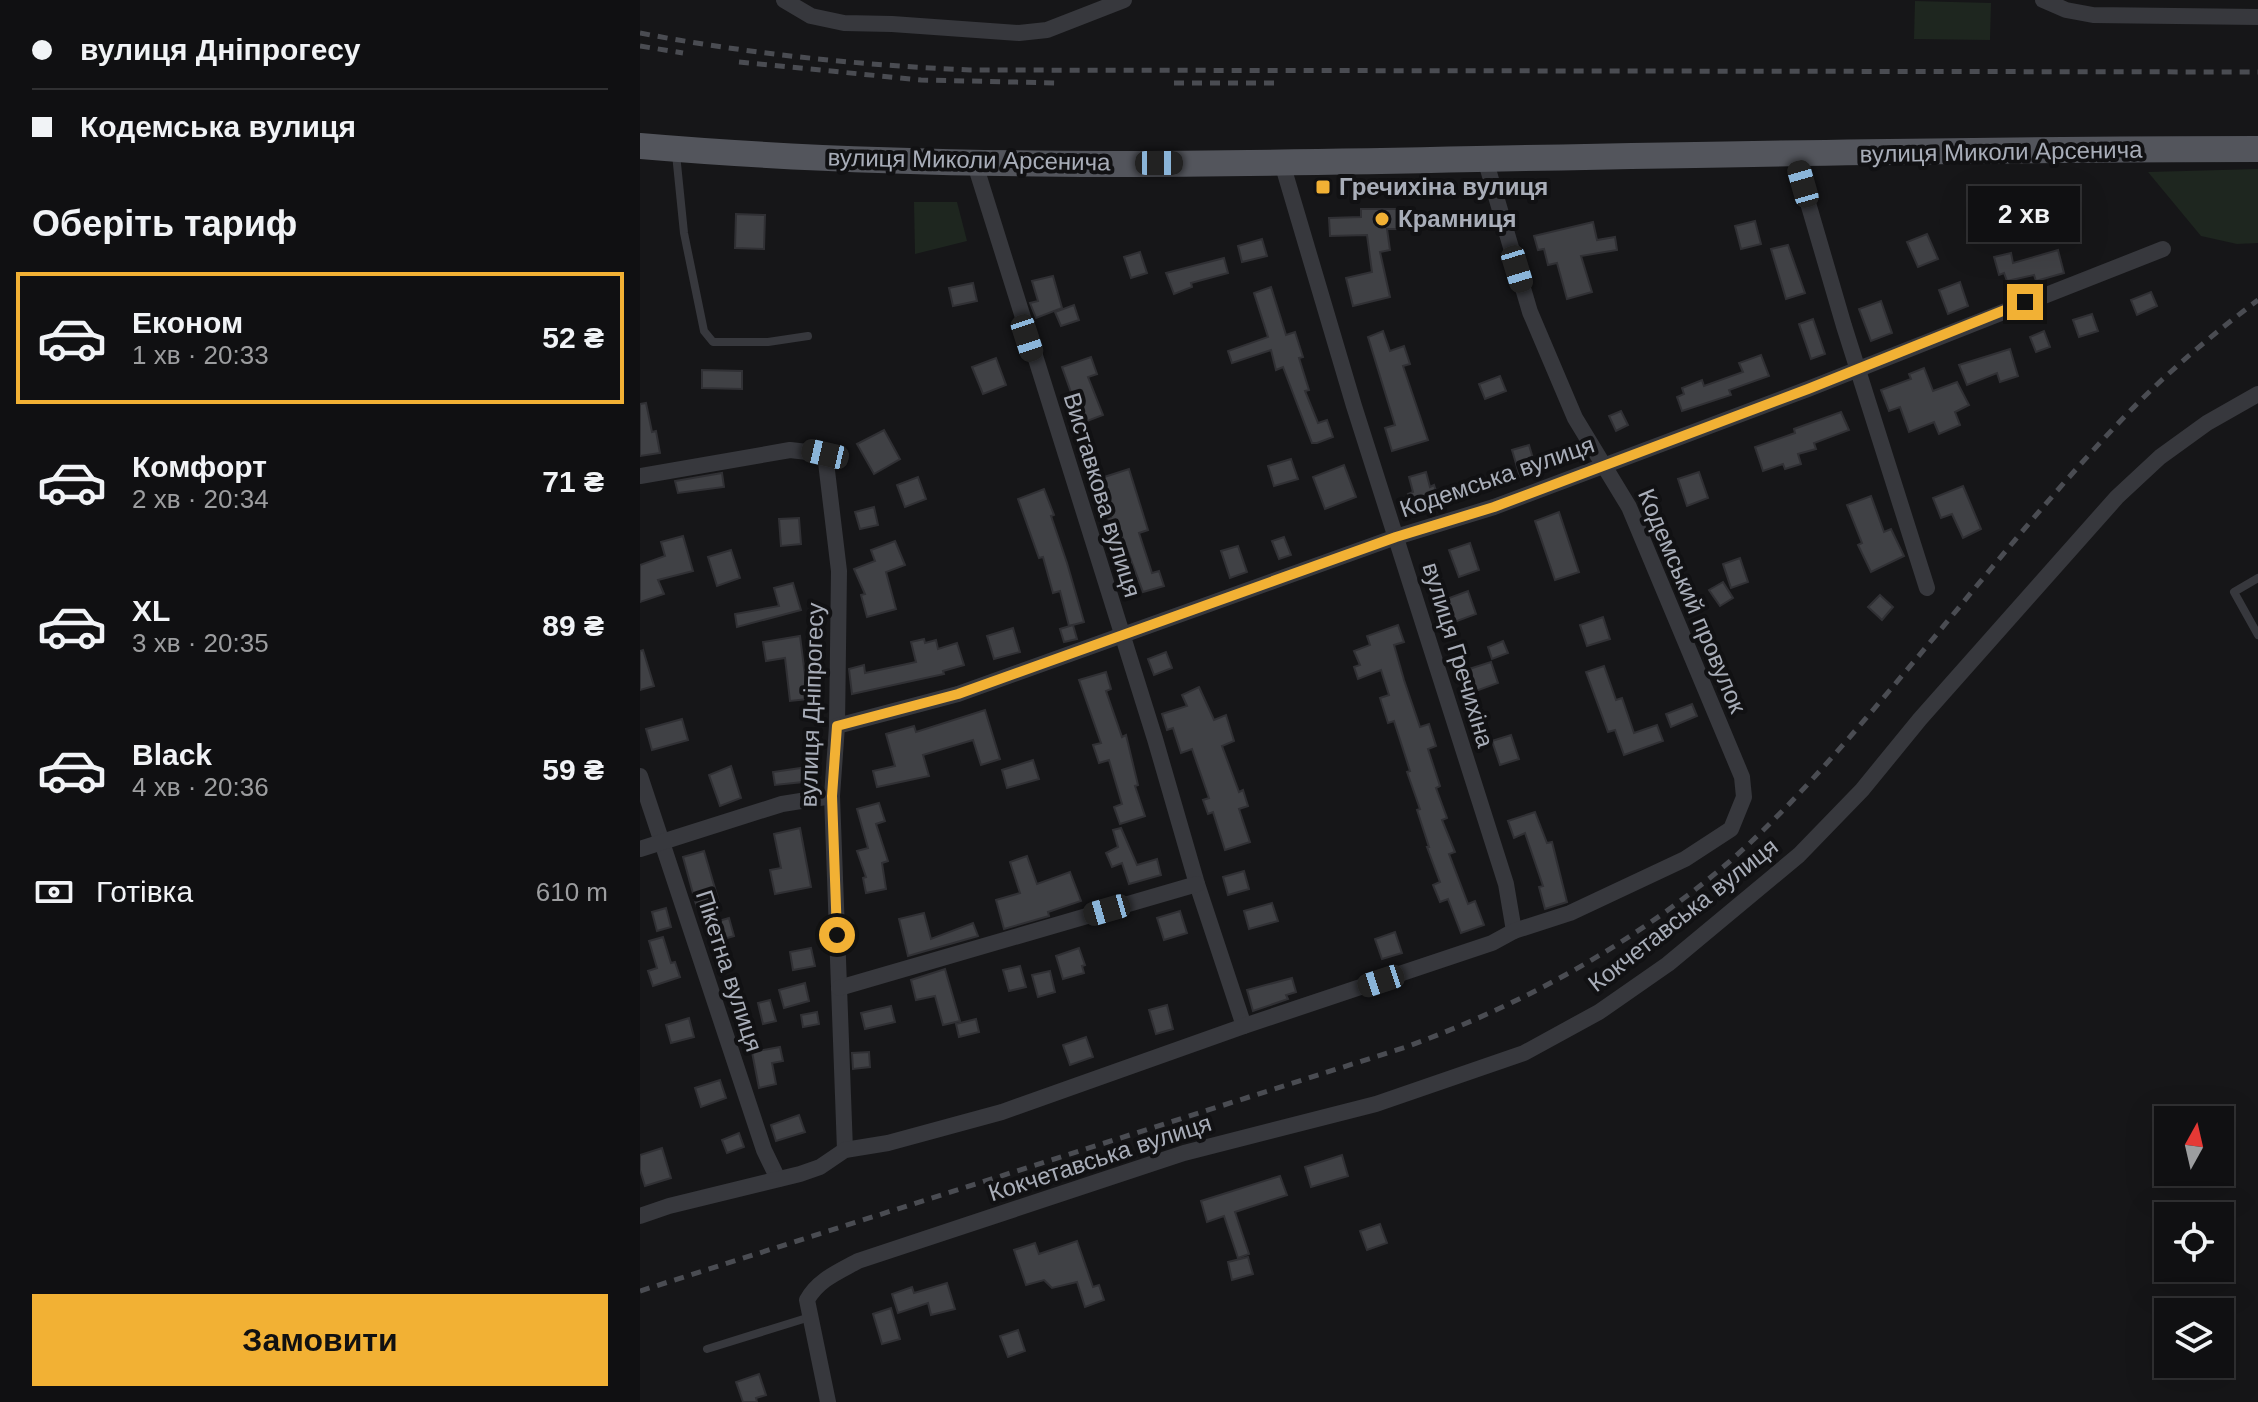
<!DOCTYPE html>
<html lang="uk">
<head>
<meta charset="utf-8">
<style>
  body { margin:0; font-family:Arial,sans-serif; background:#19191b; color:#f1f3f6; height:100vh; display:flex; flex-direction:column; font-size:30px; white-space:nowrap }
  * { box-sizing:border-box; margin:0 }
  p { font-size:26px; color:#9c9d9f }
  .icon { flex:none; width:44px; height:44px; fill:none; stroke:currentColor; stroke-width:2; stroke-linecap:round; stroke-linejoin:round }
  .map { position:relative; flex:1; overflow:hidden }
  .side { display:flex; flex-direction:column; background:#101012; width:640px }
  .side>* { flex:none }
  .top-card { display:grid; align-content:center; height:176px; padding:0 32px; background:#101012 }
  .needle { width:52px; rotate:8deg }
  .buttons { position:absolute; left:1514px; top:1106px; display:grid; gap:16px }
  .buttons a { display:grid; place-items:center; width:80px; height:80px; border-radius:0px; background:#101012; box-shadow:0 8px 32px #0002,0 0 0 2px #303032; font-size:40px }
  .end { position:absolute; width:36px; height:36px; margin:-18px; border:10px solid #f2b134; background:#111; box-shadow:0 0 0 4px #111 }
  .from { border-radius:50% }
  .bubble { position:absolute; height:56px; border-radius:0px; background:#101012; box-shadow:0 8px 32px #0002,0 0 0 2px #303032; font-size:26px; font-weight:800; line-height:56px; text-align:center }
  .car { position:absolute; width:24px; height:48px; margin:-24px -12px; border-radius:10px; box-shadow:0 0 6px 2px #0007; background:linear-gradient(#222 24%,#8ab4d8 0 40%,#222 0 76%,#8ab4d8 0 86%,#222 0) }
  .top-card b { display:flex; align-items:center; gap:28px; height:76px; font-size:30px }
  .top-card b+b { border-top:2px solid #303032 }
  .top-card i { width:20px; height:20px; background:#f1f3f6 }
  ul { padding:0; list-style:none }
  li { display:flex; align-items:center; gap:24px; height:132px; margin:0 16px 12px; padding:0 16px; border:4px solid transparent; border-radius:0px }
  li div { flex:1 }
  li b { display:block; font-size:30px }
  li em { font-style:normal; font-weight:800 }
  li.current { border-color:#f2b134 }
  li>.icon { width:72px; height:72px; stroke-width:1.5 }
  h2 { padding:0 32px; font-size:36px; line-height:96px }
  .pay { display:flex; align-items:center; gap:20px; height:88px; padding:0 32px; font-size:30px }
  .pay p { margin-inline-start:auto }
  .primary-button { display:flex; gap:16px; margin-top:auto; padding:16px 32px }
  .primary-button a { flex:1; height:92px; border-radius:0px; background:#f2b134; color:#111; font-size:32px; font-weight:800; line-height:92px; text-align:center }
  main { display:flex; flex:1; min-height:0 }
  .map>svg:first-child { display:block }
</style>
</head>
<body>
<main>
<section class="side">
<div class="top-card">
<b><i class="from"></i>вулиця Дніпрогесу</b>
<b><i></i>Кодемська вулиця</b>
</div>
<h2>Оберіть тариф</h2>
<ul>
<li class="current"><svg class="icon" aria-label="car" viewBox="0 0 24 24"><path d="M5 17H2v-5l4-1 3-4h7l3 4 3 1v5h-3M9 17h6M6 11h13"/><circle cx="7" cy="17" r="2"/><circle cx="17" cy="17" r="2"/></svg><div><b>Економ</b><p>1 хв · 20:33</p></div><em>52 ₴</em></li>
<li><svg class="icon" aria-label="car" viewBox="0 0 24 24"><path d="M5 17H2v-5l4-1 3-4h7l3 4 3 1v5h-3M9 17h6M6 11h13"/><circle cx="7" cy="17" r="2"/><circle cx="17" cy="17" r="2"/></svg><div><b>Комфорт</b><p>2 хв · 20:34</p></div><em>71 ₴</em></li>
<li><svg class="icon" aria-label="car" viewBox="0 0 24 24"><path d="M5 17H2v-5l4-1 3-4h7l3 4 3 1v5h-3M9 17h6M6 11h13"/><circle cx="7" cy="17" r="2"/><circle cx="17" cy="17" r="2"/></svg><div><b>XL</b><p>3 хв · 20:35</p></div><em>89 ₴</em></li>
<li><svg class="icon" aria-label="car" viewBox="0 0 24 24"><path d="M5 17H2v-5l4-1 3-4h7l3 4 3 1v5h-3M9 17h6M6 11h13"/><circle cx="7" cy="17" r="2"/><circle cx="17" cy="17" r="2"/></svg><div><b>Black</b><p>4 хв · 20:36</p></div><em>59 ₴</em></li>
</ul>
<div class="pay"><svg class="icon" aria-label="cash" viewBox="0 0 24 24"><path d="M3 7h18v10H3z"/><circle cx="12" cy="12" r="2"/></svg>Готівка<p>610 m</p></div>
<div class="primary-button"><a>Замовити</a></div>
</section>
<div class="map">
<svg width="1618" height="1402" viewBox="0 0 1618 1402">
  <rect width="100%" height="100%" fill="#161618"/>
  <g fill="#1e261f">
    <polygon points="1275,1 1351,3 1350,40 1274,39"/>
    <polygon points="1618,169 1618,243 1597,244 1561,236 1508,172"/>
    <polygon points="274,202 317,202 327,241 275,254"/>
  </g>
  <g fill="#404145" stroke="#303034" stroke-width="2">
    <polygon points="721,209 763,209 763,229 747,229 750,250 740,252 750,297 713,306 706,278 732,272 727,235 690,236 689,218 721,217"/>
    <polygon points="96,214 125,215 124,249 95,248"/>
    <polygon points="1115,221 1121,244 1101,249 1095,226"/>
    <polygon points="953,222 957,240 975,237 977,250 941,256 952,292 927,299 917,263 908,265 904,249 898,250 894,236"/>
    <polygon points="1287,234 1298,259 1278,267 1267,242"/>
    <polygon points="622,239 627,256 602,262 598,246"/>
    <polygon points="1148,245 1165,293 1146,299 1131,249"/>
    <polygon points="1418,250 1424,273 1396,281 1394,275 1367,281 1364,273 1359,275 1354,257 1371,253 1373,263"/>
    <polygon points="500,252 507,273 491,278 484,257"/>
    <polygon points="584,258 588,273 551,283 552,287 534,294 526,273"/>
    <polygon points="413,276 422,308 396,318 390,303 398,301 392,281"/>
    <polygon points="1320,282 1328,306 1308,314 1299,290"/>
    <polygon points="333,283 337,301 313,306 309,288"/>
    <polygon points="631,287 646,335 655,332 663,357 659,358 669,390 665,391 678,423 687,420 693,437 677,443 672,443 643,367 636,370 631,350 592,363 588,351 628,337 614,293"/>
    <polygon points="1511,292 1517,306 1497,315 1491,300"/>
    <polygon points="1241,301 1252,333 1231,341 1219,309"/>
    <polygon points="434,305 439,320 421,326 415,312"/>
    <polygon points="1452,314 1458,331 1439,337 1433,320"/>
    <polygon points="1173,319 1185,354 1171,359 1159,324"/>
    <polygon points="743,331 750,351 764,346 770,364 763,366 788,440 752,451 745,428 755,425 728,337"/>
    <polygon points="1404,331 1410,347 1396,352 1390,337"/>
    <polygon points="1370,349 1378,376 1360,382 1357,373 1327,385 1319,365"/>
    <polygon points="1121,355 1129,376 1089,390 1091,395 1042,411 1037,397 1044,394 1042,388 1062,380 1064,386 1103,372 1099,363"/>
    <polygon points="451,357 457,374 448,377 463,415 442,423 422,367"/>
    <polygon points="356,358 366,385 343,394 332,367"/>
    <polygon points="1284,368 1293,391 1317,382 1329,405 1315,412 1320,425 1299,434 1294,422 1269,432 1260,407 1249,411 1241,390 1271,379 1269,374"/>
    <polygon points="62,370 102,371 102,389 62,388"/>
    <polygon points="860,376 866,391 845,399 839,384"/>
    <polygon points="6,403 12,432 16,431 20,453 0,456 0,404"/>
    <polygon points="981,411 988,425 976,431 969,416"/>
    <polygon points="1201,412 1209,430 1174,443 1176,449 1158,454 1161,464 1145,469 1143,464 1123,471 1115,447 1155,433 1154,429"/>
    <polygon points="244,430 260,459 234,474 217,444"/>
    <polygon points="889,445 897,472 880,477 872,450"/>
    <polygon points="651,459 658,479 634,486 628,466"/>
    <polygon points="704,465 716,497 685,509 673,477"/>
    <polygon points="489,469 508,530 499,533 512,573 519,571 524,586 503,592 479,528 472,530 468,518 471,517 458,479"/>
    <polygon points="786,472 790,487 794,485 799,500 773,509 768,494 773,492 769,477"/>
    <polygon points="1059,472 1068,498 1047,506 1038,479"/>
    <polygon points="82,473 84,487 38,493 35,481"/>
    <polygon points="278,477 286,499 265,507 257,485"/>
    <polygon points="1323,486 1341,529 1323,538 1312,514 1301,518 1293,498"/>
    <polygon points="404,489 414,515 411,516 427,563 444,622 429,626 420,591 413,593 403,557 399,558 378,499"/>
    <polygon points="1231,496 1244,532 1251,529 1264,556 1231,572 1218,545 1222,543 1207,505"/>
    <polygon points="234,507 238,525 220,529 215,512"/>
    <polygon points="919,512 939,572 915,580 895,521"/>
    <polygon points="159,518 161,544 141,546 139,519"/>
    <polygon points="43,536 53,571 18,580 24,594 0,602 0,565 25,556 21,542"/>
    <polygon points="644,537 651,555 639,559 632,541"/>
    <polygon points="255,541 265,565 246,572 256,609 227,617 221,595 225,594 214,569 235,561 231,550"/>
    <polygon points="830,543 839,570 819,577 809,550"/>
    <polygon points="598,546 607,572 590,578 581,551"/>
    <polygon points="91,550 100,578 77,586 68,557"/>
    <polygon points="1100,558 1108,582 1091,588 1083,564"/>
    <polygon points="1083,582 1093,598 1080,606 1069,590"/>
    <polygon points="153,583 161,610 97,627 95,614 139,606 134,588"/>
    <polygon points="828,591 836,614 809,624 801,601"/>
    <polygon points="1240,595 1253,607 1242,620 1228,607"/>
    <polygon points="963,617 970,639 947,646 940,625"/>
    <polygon points="433,625 437,639 424,642 420,629"/>
    <polygon points="758,625 764,642 754,645 764,680 780,727 789,724 796,746 788,749 800,786 796,788 807,818 802,820 815,852 809,854 828,904 835,901 844,925 821,933 808,899 800,902 793,885 800,882 787,847 789,847 777,810 780,809 767,772 770,771 754,721 748,723 740,698 749,695 741,670 718,679 714,667 720,665 714,651 730,645 727,636"/>
    <polygon points="373,628 380,652 354,659 347,636"/>
    <polygon points="160,636 168,699 150,701 145,658 126,661 123,642"/>
    <polygon points="284,639 285,643 296,640 298,649 317,643 324,665 303,671 304,674 212,694 209,669 224,665 225,673 276,662 271,642"/>
    <polygon points="863,641 868,653 852,659 848,647"/>
    <polygon points="3,650 14,686 0,690 0,651"/>
    <polygon points="526,652 532,668 514,675 508,659"/>
    <polygon points="851,662 858,683 833,692 826,670"/>
    <polygon points="964,666 976,700 982,698 994,733 1017,725 1023,741 984,755 975,730 968,732 946,672"/>
    <polygon points="466,672 471,689 466,691 482,737 486,735 498,785 495,786 505,816 480,824 474,807 482,804 469,760 459,763 453,745 461,743 439,680"/>
    <polygon points="559,687 574,720 586,715 594,741 582,746 599,792 603,790 608,806 599,809 610,842 585,850 573,812 568,814 563,800 569,798 552,749 541,753 533,728 527,730 522,714 547,706 542,695"/>
    <polygon points="1052,704 1057,716 1031,727 1026,714"/>
    <polygon points="345,710 360,759 341,765 333,740 283,755 289,776 237,787 233,771 255,766 246,734 274,726 276,732"/>
    <polygon points="42,719 48,740 12,750 6,729"/>
    <polygon points="871,735 879,759 860,765 852,741"/>
    <polygon points="393,760 399,779 367,788 362,770"/>
    <polygon points="91,766 101,798 80,806 69,775"/>
    <polygon points="161,768 163,782 135,785 133,772"/>
    <polygon points="239,803 245,821 236,824 248,861 242,863 246,889 226,893 223,878 226,877 217,851 228,848 217,809"/>
    <polygon points="895,812 907,843 912,842 927,902 905,909 899,887 903,886 885,833 874,838 868,821"/>
    <polygon points="160,828 171,887 135,894 130,870 141,868 134,834"/>
    <polygon points="481,828 497,865 517,859 521,875 489,884 482,863 472,867 466,853 478,847 473,830"/>
    <polygon points="64,851 79,902 57,908 43,857"/>
    <polygon points="387,856 397,884 430,872 441,901 408,912 409,916 364,929 356,900 380,893 370,862"/>
    <polygon points="604,871 609,889 588,895 583,877"/>
    <polygon points="632,903 638,921 609,929 604,911"/>
    <polygon points="26,908 31,927 17,931 12,912"/>
    <polygon points="540,911 547,933 524,940 517,918"/>
    <polygon points="284,913 291,939 333,923 338,936 268,956 259,919"/>
    <polygon points="89,918 94,936 77,941 72,923"/>
    <polygon points="755,932 762,953 742,959 735,939"/>
    <polygon points="23,937 31,963 35,962 40,977 13,986 8,971 17,968 9,941"/>
    <polygon points="171,948 175,966 153,970 150,952"/>
    <polygon points="439,948 445,965 442,966 444,973 423,979 416,956"/>
    <polygon points="380,966 386,987 369,991 363,970"/>
    <polygon points="305,969 320,1021 303,1025 295,996 276,1000 271,980"/>
    <polygon points="410,971 415,992 398,997 392,975"/>
    <polygon points="652,978 656,992 646,995 648,999 613,1011 607,990"/>
    <polygon points="165,983 169,1001 144,1008 139,990"/>
    <polygon points="130,1000 136,1021 123,1024 118,1003"/>
    <polygon points="527,1005 533,1029 516,1034 509,1010"/>
    <polygon points="251,1006 255,1022 225,1029 221,1013"/>
    <polygon points="177,1012 179,1024 163,1027 161,1015"/>
    <polygon points="49,1018 54,1037 31,1043 26,1025"/>
    <polygon points="336,1019 339,1032 319,1037 316,1024"/>
    <polygon points="446,1037 453,1057 430,1065 423,1045"/>
    <polygon points="140,1047 143,1061 132,1063 136,1084 119,1088 112,1052"/>
    <polygon points="229,1052 230,1067 213,1069 212,1053"/>
    <polygon points="80,1080 86,1098 61,1107 55,1088"/>
    <polygon points="159,1115 165,1132 136,1141 131,1125"/>
    <polygon points="99,1133 104,1147 87,1153 82,1140"/>
    <polygon points="22,1148 31,1178 5,1186 0,1170 0,1155"/>
    <polygon points="702,1155 708,1176 671,1187 665,1167"/>
    <polygon points="640,1176 647,1195 595,1212 609,1254 598,1258 584,1216 567,1222 561,1201"/>
    <polygon points="740,1224 747,1243 727,1250 720,1231"/>
    <polygon points="437,1241 453,1287 459,1285 464,1300 445,1307 437,1282 412,1288 404,1280 386,1285 374,1250 395,1243 399,1254"/>
    <polygon points="608,1257 613,1274 592,1280 588,1262"/>
    <polygon points="307,1283 315,1309 291,1315 288,1303 258,1313 252,1294 272,1287 274,1293"/>
    <polygon points="251,1308 260,1339 242,1344 233,1314"/>
    <polygon points="378,1330 385,1351 368,1357 360,1336"/>
    <polygon points="119,1374 126,1395 116,1398 117,1402 103,1402 96,1382"/>
  </g>
  <g fill="none" stroke-linecap="round" stroke-linejoin="round">
    <g stroke="#37383d" stroke-width="8">
      <polyline points="36,154 44,233 64,331 73,342 128,342 168,336"/>
      <polyline points="1618,578 1594,592 1618,635"/>
      <polyline points="67,1349 170,1317"/>
    </g>
    <g stroke="#37383d" stroke-width="16">
      <polyline points="144,0 171,16 204,23 252,24 379,33 407,30 484,0"/>
      <polyline points="1403,0 1426,10 1453,15 1618,17"/>
      <polyline points="1154,155 1204,326 1287,588"/>
      <polyline points="334,161 515,739 557,884 604,1026"/>
      <polyline points="642,163 714,406 866,884 874,931"/>
      <polyline points="0,476 150,450 185,454 199,571 197,726 192,796 205,1150"/>
      <polyline points="197,726 318,694 756,537 854,507 1168,389 1523,249"/>
      <polyline points="0,776 124,1150 138,1179"/>
      <polyline points="0,849 142,804 192,796"/>
      <polyline points="199,988 557,884"/>
      <polyline points="0,1216 29,1206 160,1174 180,1167 205,1150 248,1143 362,1112 604,1026 852,943 874,931 930,913 1045,859 1091,829 1104,797 1102,777 989,507 935,418 890,312 845,159"/>
      <path d="M188,1402l-21,-102c11,-20 31,-28 51,-39l326,-108 192,-49 148,-51 75,-41 69,-48 131,-109 63,-65 58,-71 197,-222 43,-40 47,-34 51,-29"/>
    </g>
    <path stroke="#53555c" stroke-width="26" d="M0,146c278,24 559,19 837,13 260,-5 521,-10 781,-10"/>
    <g stroke="#4a4c52" stroke-width="5" stroke-dasharray="10 8" stroke-linecap="butt">
      <path d="M0,33c109,21 219,32 330,37l1288,2"/>
      <polyline points="0,46 43,53"/>
      <polyline points="99,62 281,80 418,83"/>
      <polyline points="534,83 642,83"/>
      <path d="M0,1291l766,-244c118,-43 227,-103 323,-185 59,-52 110,-112 161,-172 79,-93 155,-191 240,-279 40,-41 83,-77 128,-111"/>
    </g>
  </g>
  <g fill="none" stroke-linecap="round" stroke-linejoin="round">
    <polyline stroke="#f2b134" stroke-width="10" points="197,935 192,796 197,726 318,694 756,537 854,507 1168,389 1385,302"/>
  </g>
  <g fill="#f2b134" stroke="#111113" stroke-width="3">
    <rect x="675" y="179" width="16" height="16" rx="4"/>
    <circle cx="742" cy="219" r="8"/>
  </g>
  <g text-anchor="middle" stroke-width="8" stroke-linejoin="round" paint-order="stroke">
    <g font-size="24" fill="#a8adb8" stroke="#111113">
      <text transform="translate(1361 152) rotate(-1)" y="8">вулиця Миколи Арсенича</text>
      <text transform="translate(329 160) rotate(1)" y="8">вулиця Миколи Арсенича</text>
      <text transform="translate(857 477) rotate(-19)" y="8">Кодемська вулиця</text>
      <text transform="translate(462 495) rotate(73)" y="8">Виставкова вулиця</text>
      <text transform="translate(1052 601) rotate(67)" y="8">Кодемський провулок</text>
      <text transform="translate(818 655) rotate(73)" y="8">вулиця Гречихіна</text>
      <text transform="translate(172 705) rotate(-88)" y="8">вулиця Дніпрогесу</text>
      <text transform="translate(1043 915) rotate(-38)" y="8">Кокчетавська вулиця</text>
      <text transform="translate(89 971) rotate(72)" y="8">Пікетна вулиця</text>
      <text transform="translate(460 1158) rotate(-18)" y="8">Кокчетавська вулиця</text>
    </g>
    <g font-size="24" font-weight="bold" fill="#a8adb8" stroke="#111113" text-anchor="start">
      <text x="699" y="195">Гречихіна вулиця</text>
      <text x="758" y="227">Крамниця</text>
    </g>
  </g>
</svg>
<div class="buttons">
<a><svg class="needle" viewBox="-14 -14 28 28"><path d="M0-13l5 13h-10z" fill="#e53935"/><path d="M0 13l5-13h-10z" fill="#9c9d9f"/></svg></a>
<a><svg class="icon" aria-label="locate" viewBox="0 0 24 24"><circle cx="12" cy="12" r="6"/><path d="M12 2v4M12 18v4M2 12h4M18 12h4"/></svg></a>
<a><svg class="icon" aria-label="layers" viewBox="0 0 24 24"><path d="M12 4l9 5-9 5-9-5zM3 14l9 5 9-5"/></svg></a>
</div>
<i class="end from" style="left:197px;top:935px"></i>
<i class="end" style="left:1385px;top:302px"></i>
<div class="bubble" style="left:1328px;top:186px;width:112px">2 хв</div>
<i class="car" style="left:519px;top:163px;rotate:90deg"></i>
<i class="car" style="left:1163px;top:184px;rotate:344deg"></i>
<i class="car" style="left:877px;top:269px;rotate:163deg"></i>
<i class="car" style="left:387px;top:338px;rotate:162deg"></i>
<i class="car" style="left:185px;top:454px;rotate:283deg"></i>
<i class="car" style="left:467px;top:910px;rotate:254deg"></i>
<i class="car" style="left:741px;top:981px;rotate:252deg"></i>
</div>
</main>
</body>
</html>
